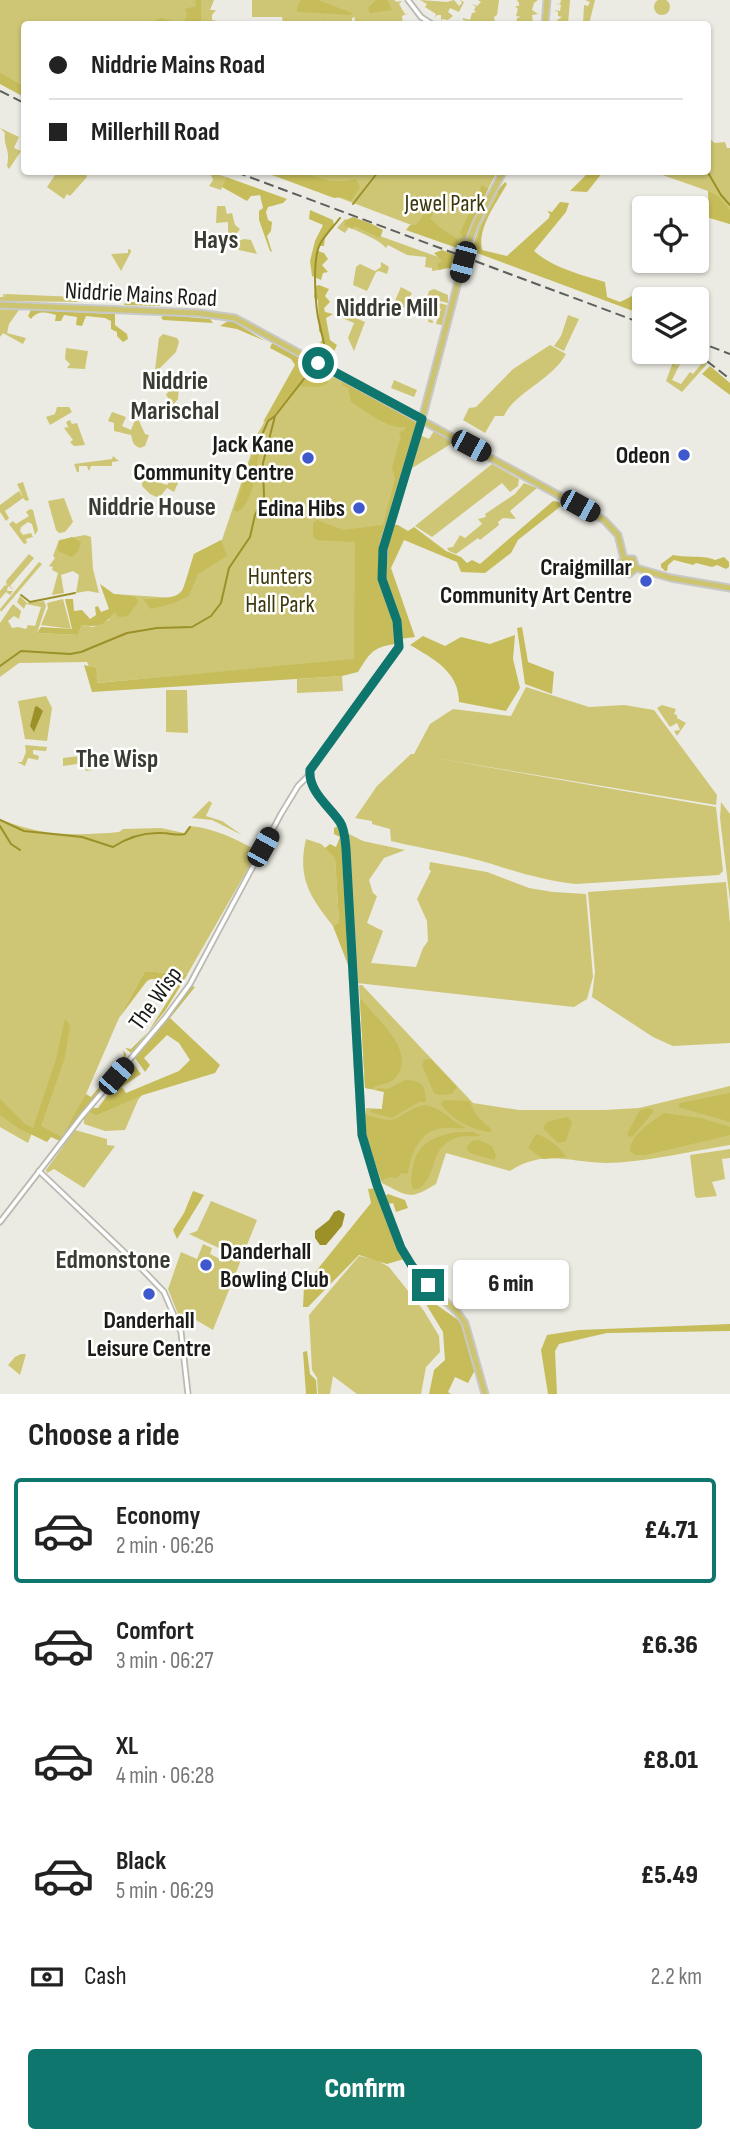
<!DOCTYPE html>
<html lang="en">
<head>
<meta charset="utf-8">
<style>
  body { margin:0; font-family:"Sofia Sans Condensed",sans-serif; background:#f2f2f2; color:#222; height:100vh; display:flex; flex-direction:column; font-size:26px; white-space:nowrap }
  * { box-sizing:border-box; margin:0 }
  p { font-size:23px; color:#767676 }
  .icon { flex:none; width:38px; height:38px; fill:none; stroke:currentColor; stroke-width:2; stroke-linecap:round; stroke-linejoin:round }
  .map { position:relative; height:1394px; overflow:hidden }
  .drawer { display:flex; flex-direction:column; background:#fff; flex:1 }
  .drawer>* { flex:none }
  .banner { position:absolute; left:21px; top:21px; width:690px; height:154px; border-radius:7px; box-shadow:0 2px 5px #0004; display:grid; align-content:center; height:154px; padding:0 28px; background:#fff }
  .controls { position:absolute; left:632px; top:196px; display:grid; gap:14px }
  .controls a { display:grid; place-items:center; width:77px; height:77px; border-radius:7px; background:#fff; box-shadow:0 2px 5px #0004; font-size:35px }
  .end { position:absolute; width:32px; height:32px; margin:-16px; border:9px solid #0f766e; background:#fff; box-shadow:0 0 0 4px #fff }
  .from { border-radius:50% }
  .bubble { position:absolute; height:49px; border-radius:7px; background:#fff; box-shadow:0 2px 5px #0004; font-size:23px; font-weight:800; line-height:49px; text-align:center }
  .car { position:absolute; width:21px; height:42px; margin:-21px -10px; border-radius:9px; box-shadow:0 0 5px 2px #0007; background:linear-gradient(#222 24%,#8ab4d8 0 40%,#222 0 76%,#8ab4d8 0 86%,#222 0) }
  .banner b { display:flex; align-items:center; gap:24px; height:66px; font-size:26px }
  .banner b+b { border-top:2px solid #e0e0e0 }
  .banner i { width:18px; height:18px; background:#222 }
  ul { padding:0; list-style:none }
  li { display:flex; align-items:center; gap:21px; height:105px; margin:0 14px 10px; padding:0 14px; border:4px solid transparent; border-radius:7px }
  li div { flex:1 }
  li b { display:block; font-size:26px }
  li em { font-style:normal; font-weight:800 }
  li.current { border-color:#0f766e }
  li>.icon { width:63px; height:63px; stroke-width:1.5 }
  h2 { padding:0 28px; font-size:32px; line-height:84px }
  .pay { display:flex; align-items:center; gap:18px; height:77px; padding:0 28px; font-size:26px }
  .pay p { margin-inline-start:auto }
  .primary-button { display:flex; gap:14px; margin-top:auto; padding:14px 28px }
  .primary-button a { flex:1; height:80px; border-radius:7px; background:#0f766e; color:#fff; font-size:28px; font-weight:800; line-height:80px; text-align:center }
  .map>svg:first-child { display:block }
</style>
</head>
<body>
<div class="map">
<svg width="730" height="1394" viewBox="0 0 730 1394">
  <rect width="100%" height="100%" fill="#ebebe3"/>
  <g fill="#cec674">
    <circle cx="662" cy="7" r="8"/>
    <polygon points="0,0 214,0 210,10 216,10 212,15 212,20 217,20 209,22 211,24 24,24 24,86 0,72"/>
    <polygon points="252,0 394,0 397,2 402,1 399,4 405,14 409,13 402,16 403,24 354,24 355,17 352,18 352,24 328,24 327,19 327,24 283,24 282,17 252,17"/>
    <polygon points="420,0 447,2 454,0 459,6 462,3 460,0 464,2 459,12 450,8 448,12 453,16 448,20 442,19 441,22 441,15 437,15 435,18 436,14 425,7 427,4"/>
    <polygon points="478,0 499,0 497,15 494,17 495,23 499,24 466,24 467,21 463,20 463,18 470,20 472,13 476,12 474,10 476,7 472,4 477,6 481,2"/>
    <polygon points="517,0 538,0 534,3 532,10 538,14 532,15 533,22 528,22 531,24 516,24 517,18 521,17 516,16 518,9 515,6 519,6 519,3"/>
    <polygon points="561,0 570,0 568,24 557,24 557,20 562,17 558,16 558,12 554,10 560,11 561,5 555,3 560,4"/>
    <polygon points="585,0 595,0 589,24 583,24 584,5 588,6 590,2"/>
    <path d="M0,128l19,9 -5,11 7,3 -12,18 -2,-3c4,-17 -4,-19 -2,-33z"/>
    <polygon points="707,137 715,143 725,142 727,148 730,148 730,224 700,215 709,205 708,191 654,172 707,172"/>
    <polygon points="57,172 85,172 87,177 70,196 67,194 64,199 47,187"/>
    <polygon points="210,172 226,177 221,190 209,186 213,180"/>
    <polygon points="271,172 497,172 472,220 463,247 438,235"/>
    <path d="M497,191l1,3c-9,16 -23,40 -21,59h-6l8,-26z"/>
    <polygon points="217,206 225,206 227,214 232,213 235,225 240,229 237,233 228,233 228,222 216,223"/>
    <path d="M345,219l32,16 81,29 -2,10 -6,-6 -18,3v-3l-7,-1 1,-10 -19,-2 -19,-10 -2,3c-9,-10 -24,-14 -37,-21l-4,6 -8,-5z"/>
    <polygon points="244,239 251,240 257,254 239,250 234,246 236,242"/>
    <polygon points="128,249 131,250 131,252 121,271 111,254 128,253"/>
    <polygon points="381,262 389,267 387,274 379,271 376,272 367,291 353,285 356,267 360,264 375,271 381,267"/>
    <polygon points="401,287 412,293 404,308 394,303"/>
    <polygon points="434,289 448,295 448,303 427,298 429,291"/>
    <polygon points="3,294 5,294 3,298 6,294 77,297 79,302 0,301 0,297 3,297"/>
    <polygon points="434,302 447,305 442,325 436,324 441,309 434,308 434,317 430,317 429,319 433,321 433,323 428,322 431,311 422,309 423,304 432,306"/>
    <polygon points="0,309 19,310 9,324 7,333 26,338 23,344 3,333 0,337"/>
    <polygon points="342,312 365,322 354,351 348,338 354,323 342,318"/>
    <polygon points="568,315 579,319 564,351 554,346 561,336"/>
    <polygon points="163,334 177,338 179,342 176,352 157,371 155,370 159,338"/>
    <path d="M550,345l16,9c-14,26 -52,39 -62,62h-9l-10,17 -22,-13 6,-12 7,-1 37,-38z"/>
    <polygon points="66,348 88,351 85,369 67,368 70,364 65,359"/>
    <polygon points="301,358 416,421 417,427 354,660 96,683 87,662 19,663 0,677 0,623 13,604 21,611 19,619 14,616 8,621 12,628 18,627 26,629 28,625 35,626 41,607 26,604 24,609 17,602 20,596 27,603 44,601 46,606 37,633 78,635 82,625 93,627 109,620 114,594 174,598 182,592 194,554 222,540 258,433"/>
    <polygon points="673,362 676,365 680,364 672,380 681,384 690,372 693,374 703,362 707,364 682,392 666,381"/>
    <polygon points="394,380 417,390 414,397 391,388"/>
    <polygon points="175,382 179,383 178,399 173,405 166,395"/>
    <polygon points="57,407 69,407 72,412 50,425 46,417 55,414"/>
    <path d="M112,412l14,5 -4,9 9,4 4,-10 4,1 6,13 4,1 -4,11 -5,2c-8,-3 -7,-7 -9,-13l-17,-4v-8l-6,-2z"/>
    <polygon points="70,420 72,424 77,423 85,445 74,446 70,442 73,440 64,428 67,427 69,429 66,422"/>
    <polygon points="434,431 454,442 409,470 420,435 429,439"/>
    <polygon points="113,456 119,461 112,462 112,466 91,466 89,471 87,466 79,466 79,472 77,472 74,464 112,459"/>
    <polygon points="492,464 519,479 518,486 510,492 502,483 432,537 415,526"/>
    <polygon points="143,477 167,485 171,479 178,483 174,492 167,488 159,498 150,494 142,486"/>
    <polygon points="23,482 29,500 26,501 23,498 5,511 9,518 6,521 0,512 0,505 19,491 23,497 17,484"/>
    <polygon points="524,483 537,488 510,511 516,519 503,518 498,522 499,525 480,540 478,538 456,554 449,551 447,548 453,547 460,535 465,538 482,524 478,519 486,517 485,514 515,494"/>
    <polygon points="64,498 73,522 65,532 59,533 56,530 48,501"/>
    <polygon points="30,509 33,510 38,530 35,535 32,524 28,522 21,527 20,531 23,535 31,533 33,537 26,539 27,543 24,544 9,524 13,521 16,524 29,516 26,512"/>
    <polygon points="85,535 91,537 93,569 99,593 88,591 76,593 79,575 73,571 61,575 64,593 52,595 58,573 52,570 53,567 49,566 55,558 53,556 59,540"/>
    <polygon points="29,554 34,558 10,586 14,590 8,586 7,591 13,591 10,595 6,592 0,599 0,591 5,585 7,586 6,581"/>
    <polygon points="39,562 42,564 1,612 0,609"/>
    <polygon points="63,599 71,629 41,625 48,608 47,603"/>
    <polygon points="342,676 343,691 297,693 297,679"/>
    <path d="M526,687l63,20 35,-2 30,5 63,85 -1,10 -287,-48 287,50 7,64 -4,4 -143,9c-30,-3 -56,-11 -84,-20 -33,-10 -68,-15 -101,-23l-1,-12 -18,-5v-3l-17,-3 22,-32 34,-32h3l16,-30 23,-15 58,7z"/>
    <polygon points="166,690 187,690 188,733 166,732"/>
    <polygon points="46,696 52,708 47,741 25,739 18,701"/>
    <polygon points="662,705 676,709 674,714 677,715 677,718 686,723 677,736 674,731 680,730 677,723 670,727 657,708"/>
    <polygon points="25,745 47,747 46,751 33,750 33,754 39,756 38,760 28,758 25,766 17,762 22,762 26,752"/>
    <polygon points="81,750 83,759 93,758 93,765 87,767 92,770 86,771 84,763 63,766 63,758 80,756"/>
    <polygon points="209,801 212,803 206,816 222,821 242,835 212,820 192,818"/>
    <polygon points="721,802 730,814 730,901 720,818"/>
    <path d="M0,819c41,17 75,17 119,13l4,-3 38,-1 23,5 5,-7c26,2 46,13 69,25l-71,124 -42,-4 -26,47 -36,83 -23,40 -26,-13 -6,15 -28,-16z"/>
    <polygon points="347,833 363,841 405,850 384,858 369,880 373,893 377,896 367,923 383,931 371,963 416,967 423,948 428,941 427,921 417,899 431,871 429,869 430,862 487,872 529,888 553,892 586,894 593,977 587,999 574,1007 357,983"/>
    <path d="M306,839l15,5 14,13 4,65 -6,4c-23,-29 -36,-48 -27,-87z"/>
    <polygon points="726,882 730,924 730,1043 673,1046 653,1037 592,997 595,972 588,892"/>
    <path d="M359,985h3l111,118 46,7h85l35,-2 91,-22v59c-38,6 -88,18 -125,18 -37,-1 -61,-14 -95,8l-64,-18 -10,31c-26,16 -27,13 -54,-1l-17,-50 1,-25 16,1 2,-17 -19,-4z"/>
    <polygon points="142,1095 138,1100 125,1130 105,1131 84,1124 84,1118 89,1112 96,1116"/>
    <polygon points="75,1130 107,1139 107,1145 115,1146 84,1188 54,1169 47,1173 46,1170"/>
    <polygon points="730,1149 730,1158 722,1159 725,1179 712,1182 717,1196 697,1198 695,1196 690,1155"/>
    <polygon points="211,1201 257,1220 213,1330 184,1313 183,1319 180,1319 168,1289 181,1252 197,1259 203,1244 212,1248 210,1254 220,1259 223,1250 189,1234 197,1231"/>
    <polygon points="359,1256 377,1260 389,1267 424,1311 439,1336 440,1352 426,1367 421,1394 357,1394 333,1376 330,1394 318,1394 317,1378 312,1370 309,1315"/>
    <polygon points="21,1354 26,1354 20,1375 8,1365 15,1357"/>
  </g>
  <g fill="#c6bc59">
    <polygon points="195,0 201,0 201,24 149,24 160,18 184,24 187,14 185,9 196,6"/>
    <polygon points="301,0 318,0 352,13 351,15 297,12 297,7"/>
    <polygon points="376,0 387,0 392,10 370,13 368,8"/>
    <polygon points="0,72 24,86 24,97 0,84"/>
    <path d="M264,172c11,-1 25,-3 35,0 25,6 30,13 57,7l4,8 -9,14 -9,-4 -8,1z"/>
    <polygon points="589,172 603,172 587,192 570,191"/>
    <polygon points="226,177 287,199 283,203 268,207 266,212 268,220 272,222 271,231 267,236 272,252 270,251 259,220 259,211 263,208 260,195 251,196 247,201 222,187"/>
    <path d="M505,182l2,2c-10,18 -30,44 -25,66l25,6 42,-38 1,-4 -3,-3 5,1 8,-10 9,1 -3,9 -32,39c19,17 48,24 71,31l2,15 13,5 14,-7 10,5v15l-167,-62c-3,-18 12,-43 21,-59l-1,-3z"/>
    <polygon points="482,185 488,189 465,239 460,233"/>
    <polygon points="708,191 718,196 730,210 730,224 700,215 709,205"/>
    <path d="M430,206l3,7 -3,6c6,3 9,9 15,12 9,6 14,7 15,18l-54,-19 4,-5h6z"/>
    <polygon points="310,210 333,220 334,226 325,238 324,246 319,246 318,251 324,253 328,259 322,265 328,272 323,273 321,280 312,276 310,261 315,241 323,225 309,219"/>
    <polygon points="353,217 372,224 383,230 380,238 355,226 352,229 344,225 346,220"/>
    <polygon points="442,250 460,257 455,273 448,267 439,270 437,264 442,261 434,253"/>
    <polygon points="319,285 329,289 325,296 330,302 324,308 325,312 333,314 326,318 330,340 337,345 329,362 310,353 315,345 321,342 323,337 319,331 318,300 314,297 316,286"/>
    <polygon points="127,300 166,301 161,306 124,305"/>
    <path d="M31,310l84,4v11l12,9 1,5 -5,3 -6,-6v-4l-6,-3v-8l-6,-3 -19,-2 -4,10 -6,-1 1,-8 -13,-2 -3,6h-6l1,-6c-10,-3 -18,-5 -25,4l-3,-3z"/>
    <polygon points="166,315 210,319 213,323 163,320 161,317"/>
    <polygon points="228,321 233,321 265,341 237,329 220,326"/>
    <polygon points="272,343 331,374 327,384 317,387 300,386 271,419 263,422 295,365 291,359 270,348"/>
    <polygon points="710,366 730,383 730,395 702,374"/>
    <path d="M344,381l70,40 2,5 -28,98 10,1 10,6 6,-4 32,24 15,6 6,6 5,-3 8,4 73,-63 6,1 2,4 -43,34 -7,13 -26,20 -24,-1 -4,-10 -53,-22 -13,28 24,69 -15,2 -4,5c-24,3 -26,9 -38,28l-16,4 -250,16 -8,-27 12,3 1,15 257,-24 1,-117 -38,-2 -4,-4v-13l4,-3 26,10 40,-5 12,-46 -3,-12 9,-30 -2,-4 7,-4 -1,-2c-18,2 -39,-16 -54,-25l-3,-14 -6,-3v-3z"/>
    <path d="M255,447l4,6c-4,17 -5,50 -22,59l-3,-2z"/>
    <polygon points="72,537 81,542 78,551 72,557 58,551 59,541"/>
    <path d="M221,540l6,16 -29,18 -9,22 -15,7 -23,6 -8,-10c46,-1 38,-3 51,-45z"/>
    <path d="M673,555c13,3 33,0 42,5l9,-3 5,5v5l-3,2 -9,-4 -5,2 -16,-4 -3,2 -19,-5 -6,5 -1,6h-2l-4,-4v-3z"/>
    <path d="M100,584l14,10 22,3 2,5 -10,14 -9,1 -5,-5c-8,13 -17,16 -32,13l-4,10 -41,-2 4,-6 31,2 -7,-30h8l1,12 8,-1 8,9 6,-4 -1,-8 3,-1 3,6 8,-3z"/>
    <polygon points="522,627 528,662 554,672 552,694 525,684 517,628"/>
    <path d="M515,635l-2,24 7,29 -14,23 -47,-9c0,-30 -25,-43 -49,-57l13,-9 22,10 16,-9 29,7z"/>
    <path d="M338,826c12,25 11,104 12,136l-2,3 -15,-39 6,-4 -4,-64 -10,-10 5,-4 6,3 4,-10 -6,-3v-6z"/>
    <polygon points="145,971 187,975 165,1011 131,1053 125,1048 131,1049 148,1032 178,985 175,980 151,979 147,981 119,1018"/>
    <polygon points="192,986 195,987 170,1018 220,1065 215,1073 143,1095 96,1116 89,1112 93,1108 98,1108 132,1062 141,1074 122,1087 126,1093 179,1071 190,1060 179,1043 167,1035 144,1058 150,1065 145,1072 135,1058"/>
    <path d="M360,998c15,20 57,52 36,79 -7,9 -17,5 -24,12l-7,-1z"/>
    <polygon points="65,1019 70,1025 65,1057 41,1126 62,1137 86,1094 91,1097 124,1056 123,1050 126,1054 126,1060 60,1141 51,1137 47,1142 20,1129 0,1115 0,1099 25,1124 33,1128 56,1059"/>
    <polygon points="431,1059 457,1087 452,1094 439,1095 434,1093 422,1065 424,1060"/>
    <path d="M405,1080c16,0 21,5 21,22h-7l-27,16 -22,-6 2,-3h10l2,-17 -8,-2 2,-2 10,1z"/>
    <polygon points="730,1093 730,1122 678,1107 680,1103"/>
    <path d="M444,1100l25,1 8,15 15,14 -2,2c-18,-2 -39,-13 -49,-28z"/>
    <path d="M424,1105c16,1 27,16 42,23 -9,1 -19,-2 -29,1 -19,5 -27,28 -29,45l-7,-1 -4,5 -7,-1 -9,4 -16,-48v-19c41,14 28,-1 59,-9z"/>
    <polygon points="650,1108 654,1111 633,1136 629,1137 627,1134 640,1110"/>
    <path d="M664,1113l37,5 29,9v8l-84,20h-11l-5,-4c0,-17 22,-29 34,-38z"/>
    <polygon points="567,1117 572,1122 566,1141 558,1143 543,1128 547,1122"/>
    <path d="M459,1132h15l7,4c-9,1 -20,-1 -28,3 -25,12 -14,34 -34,50h-6c-3,-9 -2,-14 0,-22 4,-25 24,-32 46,-35z"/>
    <path d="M536,1134c11,3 24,13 30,23l-23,2 -15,-11z"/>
    <polygon points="479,1140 492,1146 496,1156 494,1160 470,1153 466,1148 472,1141"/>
    <polygon points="376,1188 404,1259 387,1264 359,1255 308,1307 303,1307 304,1286 371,1203 368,1189"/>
    <polygon points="193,1191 204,1195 177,1239 173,1230 184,1213"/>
    <polygon points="388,1194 405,1200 408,1208 396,1212 393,1203 388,1204 385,1196"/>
    <polygon points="415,1275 434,1303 461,1322 475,1370 468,1383 455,1377 448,1392 451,1394 429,1394 434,1370 445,1360 443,1332 410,1278"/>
    <polygon points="730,1324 730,1331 607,1333 559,1344 555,1351 557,1394 548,1394 541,1350 547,1335 579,1330"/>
    <polygon points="307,1351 310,1374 316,1380 317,1394 306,1394 303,1352"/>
  </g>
  <g fill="#9c9129">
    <polygon points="37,706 43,711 34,732 30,726 35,707"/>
    <polygon points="339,1210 345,1214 342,1226 326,1245 320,1245 315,1238 315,1231 329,1220 334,1212"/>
  </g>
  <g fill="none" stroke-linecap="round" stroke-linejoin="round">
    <g stroke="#9c9129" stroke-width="2">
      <polyline points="707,171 721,195 730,205"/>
      <polyline points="353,204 378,172"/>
      <path d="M325,357c1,-12 -3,-20 -5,-31 -5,-17 -8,-67 0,-82 5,-9 14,-18 20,-26"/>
      <polyline points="258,444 268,421 275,416 307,375 316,373"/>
      <polyline points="21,595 30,602 75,593"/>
      <polyline points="0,666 21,651 70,654 81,652 127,633 157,628 192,627 211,616 221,603 229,568 250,537 255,515 264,497 263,463 275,416"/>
      <path d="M0,820l24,11 58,6 31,10c15,-10 31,-15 49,-14 9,0 14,3 23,1l5,-7"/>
      <polyline points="0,826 11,844 20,850"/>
    </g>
    <g stroke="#babab3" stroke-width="7">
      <g id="minor">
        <polyline points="408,0 421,17 432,24"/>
        <polyline points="39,1171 142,1269 164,1292 181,1332 188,1394"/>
        <polyline points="0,1222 82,1116 165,1018 190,984 281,814 298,786 309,775"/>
      </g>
    </g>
    <g stroke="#c8c8c8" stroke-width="9">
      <g id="major">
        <polyline points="545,24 547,0"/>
        <polyline points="0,305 198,313 235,318 604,520 618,535 624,559"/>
        <polyline points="624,559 619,565 621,572 629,574 636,568"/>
        <polyline points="624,559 633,559 636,568"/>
        <polyline points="636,568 671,578 730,588"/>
        <path d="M485,1394l-20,-71 -7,-10 -30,-28 -16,-19 -11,-18 -24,-63 -15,-50 -16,-286c-1,-7 -1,-15 -4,-22 -8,-20 -34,-32 -32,-57l89,-123 -2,-26 -15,-42 2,-35 38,-125 46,-175 8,-21 27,-51"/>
      </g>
    </g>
    <use href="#minor" stroke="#fff" stroke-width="3.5"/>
    <use href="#major" stroke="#ccc46e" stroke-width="5"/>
    <g stroke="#5e5e5a" stroke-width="2" stroke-dasharray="10 5" stroke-linecap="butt">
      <polyline points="0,91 24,103"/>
      <polyline points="236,172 644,324"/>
      <polyline points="696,341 730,354"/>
      <polyline points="695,352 730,379"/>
    </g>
  </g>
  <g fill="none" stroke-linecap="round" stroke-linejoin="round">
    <path stroke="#0f766e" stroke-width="9" d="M318,363l104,56 -39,130 -1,30 15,42 2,26 -89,123c-2,21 19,36 30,52 5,8 5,18 6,27l16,286 15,50 24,63 11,18 16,19"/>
  </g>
  <g fill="#3f59cc" stroke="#fffffe" stroke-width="2.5">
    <circle cx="684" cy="455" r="7"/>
    <circle cx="308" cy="458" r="7"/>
    <circle cx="359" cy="508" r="7"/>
    <circle cx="646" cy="581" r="7"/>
    <circle cx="206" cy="1265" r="7"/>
    <circle cx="149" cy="1294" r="7"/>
  </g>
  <g text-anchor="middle" stroke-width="5" stroke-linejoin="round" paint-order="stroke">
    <g font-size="24" fill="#3c370c" stroke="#fffffe">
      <text x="445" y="211">Jewel Park</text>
      <text x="280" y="584">Hunters<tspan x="280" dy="28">Hall Park</tspan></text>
    </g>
    <g font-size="24" fill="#1b1b19" stroke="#fffffe">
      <text transform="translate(141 294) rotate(3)" y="8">Niddrie Mains Road</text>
      <text transform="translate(155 998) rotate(-54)" y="8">The Wisp</text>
    </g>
    <g font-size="24" font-weight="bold" fill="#1b1b19" stroke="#fffffe" text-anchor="end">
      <text x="294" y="452">Jack Kane<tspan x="294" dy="28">Community Centre</tspan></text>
      <text x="670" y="463">Odeon</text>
      <text x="345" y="516">Edina Hibs</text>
      <text x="632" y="575">Craigmillar<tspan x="632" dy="28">Community Art Centre</tspan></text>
      <text x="220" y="1259" text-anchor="start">Danderhall<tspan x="220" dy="28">Bowling Club</tspan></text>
      <text x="149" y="1328" text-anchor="middle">Danderhall<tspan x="149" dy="28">Leisure Centre</tspan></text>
    </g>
    <g font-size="26" font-weight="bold" fill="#3b3b35" stroke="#fffffe">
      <text x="216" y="248">Hays</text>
      <text x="387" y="316">Niddrie Mill</text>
      <text x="175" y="389">Niddrie<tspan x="175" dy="30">Marischal</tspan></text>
      <text x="152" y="515">Niddrie House</text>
      <text x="117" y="767">The Wisp</text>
      <text x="113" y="1268">Edmonstone</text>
    </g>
  </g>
</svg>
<div class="controls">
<a><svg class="icon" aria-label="locate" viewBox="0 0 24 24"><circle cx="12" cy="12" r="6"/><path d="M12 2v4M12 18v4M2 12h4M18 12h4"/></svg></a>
<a><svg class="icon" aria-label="layers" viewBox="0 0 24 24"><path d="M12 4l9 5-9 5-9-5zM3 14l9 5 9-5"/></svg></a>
</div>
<i class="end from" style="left:318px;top:363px"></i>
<i class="end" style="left:428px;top:1285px"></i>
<div class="bubble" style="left:453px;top:1260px;width:116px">6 min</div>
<i class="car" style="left:463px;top:262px;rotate:195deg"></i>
<i class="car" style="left:471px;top:446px;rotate:118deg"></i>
<i class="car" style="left:580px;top:506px;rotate:119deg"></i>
<i class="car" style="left:263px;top:847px;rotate:29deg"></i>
<i class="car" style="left:116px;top:1076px;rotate:41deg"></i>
<div class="banner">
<b><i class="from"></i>Niddrie Mains Road</b>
<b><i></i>Millerhill Road</b>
</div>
</div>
<section class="drawer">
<h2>Choose a ride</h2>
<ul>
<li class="current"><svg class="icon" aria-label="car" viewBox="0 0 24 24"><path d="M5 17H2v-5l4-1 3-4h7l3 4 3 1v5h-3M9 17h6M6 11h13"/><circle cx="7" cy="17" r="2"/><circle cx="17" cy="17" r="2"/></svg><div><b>Economy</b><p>2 min · 06:26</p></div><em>£4.71</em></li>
<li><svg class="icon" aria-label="car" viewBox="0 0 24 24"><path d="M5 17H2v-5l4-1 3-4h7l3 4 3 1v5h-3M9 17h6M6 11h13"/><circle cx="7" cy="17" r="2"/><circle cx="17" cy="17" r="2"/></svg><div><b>Comfort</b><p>3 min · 06:27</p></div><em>£6.36</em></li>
<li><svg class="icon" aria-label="car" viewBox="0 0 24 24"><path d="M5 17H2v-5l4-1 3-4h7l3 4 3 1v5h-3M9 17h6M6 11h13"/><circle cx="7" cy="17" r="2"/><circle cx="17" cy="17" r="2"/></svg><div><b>XL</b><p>4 min · 06:28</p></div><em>£8.01</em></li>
<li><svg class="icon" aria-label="car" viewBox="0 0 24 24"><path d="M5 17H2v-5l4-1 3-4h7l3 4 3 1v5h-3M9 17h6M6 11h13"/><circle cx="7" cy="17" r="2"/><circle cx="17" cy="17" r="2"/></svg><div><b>Black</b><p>5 min · 06:29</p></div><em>£5.49</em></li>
</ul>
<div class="pay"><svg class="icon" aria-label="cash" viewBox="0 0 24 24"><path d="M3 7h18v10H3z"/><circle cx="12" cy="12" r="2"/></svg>Cash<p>2.2 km</p></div>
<div class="primary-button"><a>Confirm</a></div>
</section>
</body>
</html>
